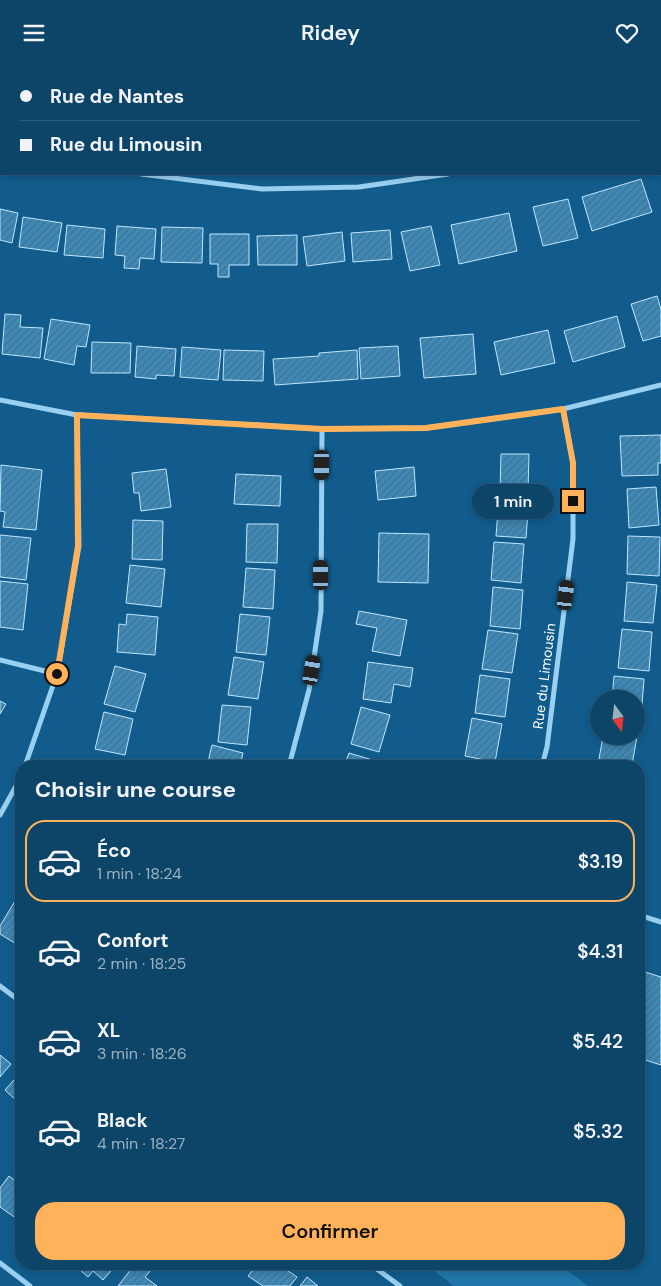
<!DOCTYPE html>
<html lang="fr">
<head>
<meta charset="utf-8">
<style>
  body { margin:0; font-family:"DM Sans",sans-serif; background:#1b4f71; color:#f1f3f6; height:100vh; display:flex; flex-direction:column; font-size:19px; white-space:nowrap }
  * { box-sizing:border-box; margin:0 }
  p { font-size:16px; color:#9ab1c0 }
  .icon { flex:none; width:28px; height:28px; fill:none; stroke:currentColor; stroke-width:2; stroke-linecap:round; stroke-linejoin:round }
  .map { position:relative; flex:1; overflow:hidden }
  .panel { position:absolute; left:15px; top:695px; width:630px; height:510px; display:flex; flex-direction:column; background:#0d4569; border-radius:20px; box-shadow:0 2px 8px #0003,0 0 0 1px #2d5d7d }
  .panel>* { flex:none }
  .top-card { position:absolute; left:0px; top:0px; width:661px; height:110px; box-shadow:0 2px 8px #0003,0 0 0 1px #2d5d7d; display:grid; align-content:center; height:110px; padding:0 20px; background:#0d4569 }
  .needle { width:32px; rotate:165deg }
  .fabs { position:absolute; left:590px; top:625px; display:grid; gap:10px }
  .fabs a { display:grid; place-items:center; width:55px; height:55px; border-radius:50%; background:#0d4569; box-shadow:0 2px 8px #0003,0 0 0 1px #2d5d7d; font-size:25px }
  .end { position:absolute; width:22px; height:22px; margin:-11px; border:6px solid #ffb259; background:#111; box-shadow:0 0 0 2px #111 }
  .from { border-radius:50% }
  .bubble { position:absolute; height:35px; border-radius:18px; background:#0d4569; box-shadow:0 2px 8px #0003,0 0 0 1px #2d5d7d; font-size:16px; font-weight:600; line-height:35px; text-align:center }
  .car { position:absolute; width:15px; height:30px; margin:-15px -8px; border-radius:6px; box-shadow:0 0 4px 1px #0007; background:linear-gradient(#222 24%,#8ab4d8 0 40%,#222 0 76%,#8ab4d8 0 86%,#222 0) }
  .top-card b { display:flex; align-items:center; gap:18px; height:48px; font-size:19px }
  .top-card b+b { border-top:1px solid #2d5d7d }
  .top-card i { width:12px; height:12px; background:#f1f3f6 }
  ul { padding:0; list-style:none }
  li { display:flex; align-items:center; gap:15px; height:82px; margin:0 10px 8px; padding:0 10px; border:2px solid transparent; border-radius:20px }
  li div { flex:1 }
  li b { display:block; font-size:19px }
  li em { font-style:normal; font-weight:600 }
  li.selected { border-color:#ffb259 }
  li>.icon { width:45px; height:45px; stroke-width:1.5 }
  h2 { padding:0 20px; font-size:22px; line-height:60px }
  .primary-button { display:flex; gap:10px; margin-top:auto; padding:10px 20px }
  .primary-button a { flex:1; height:58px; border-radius:20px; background:#ffb259; color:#111; font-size:20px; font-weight:600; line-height:58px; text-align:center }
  header { display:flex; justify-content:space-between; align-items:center; height:65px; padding:0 20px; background:#0d4569; font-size:22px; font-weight:600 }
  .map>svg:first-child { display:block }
</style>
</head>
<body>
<header><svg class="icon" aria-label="menu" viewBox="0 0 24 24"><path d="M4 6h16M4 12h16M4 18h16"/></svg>Ridey<svg class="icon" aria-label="heart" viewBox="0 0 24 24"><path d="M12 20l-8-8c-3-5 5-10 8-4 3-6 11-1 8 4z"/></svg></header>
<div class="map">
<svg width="661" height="1221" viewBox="0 0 661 1221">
  <defs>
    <pattern id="building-hatch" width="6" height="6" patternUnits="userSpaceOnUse" patternTransform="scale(1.25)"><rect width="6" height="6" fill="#3e89b7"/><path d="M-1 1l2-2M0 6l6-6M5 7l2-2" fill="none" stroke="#44718c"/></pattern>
  </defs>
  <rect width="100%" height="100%" fill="#115c8c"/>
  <polygon fill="#2076a9" points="425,1199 559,1199 588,1221 454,1221"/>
  <g fill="url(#building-hatch)" stroke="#c0e6fd">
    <polygon points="0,0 140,0 144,1 1,1 1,25"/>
    <polygon points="598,0 651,0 651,1 599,1"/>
    <polygon points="641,114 652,147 592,166 582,132"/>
    <polygon points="568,134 578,173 543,181 533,142"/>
    <polygon points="0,144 18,148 12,178 0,175"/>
    <polygon points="509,148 517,186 459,199 451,160"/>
    <polygon points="23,152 62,158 57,187 19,182"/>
    <polygon points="67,160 105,164 103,193 64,190"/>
    <polygon points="117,161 156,164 154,194 140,193 139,204 124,203 125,191 115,190"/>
    <polygon points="431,161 440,200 410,206 401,167"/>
    <polygon points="162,162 203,163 202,198 161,197"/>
    <polygon points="390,165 392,194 353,197 351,168"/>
    <polygon points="342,167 345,196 307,201 303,172"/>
    <polygon points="210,169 249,169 249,200 229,200 229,212 218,212 218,199 210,199"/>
    <polygon points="297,170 297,200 258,200 257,171"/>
    <polygon points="657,231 661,244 661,271 643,276 631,239"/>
    <polygon points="5,249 21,250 20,262 43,263 40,293 2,289"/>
    <polygon points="617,251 625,282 573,297 564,266"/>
    <polygon points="51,254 90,260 86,282 77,281 74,300 44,294"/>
    <polygon points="548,265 555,298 501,310 494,277"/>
    <polygon points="473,269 476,309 424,313 420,273"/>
    <polygon points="92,277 131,278 130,308 91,308"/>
    <polygon points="137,281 176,284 174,311 156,310 156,314 135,312"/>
    <polygon points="398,281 400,311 361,314 359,283"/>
    <polygon points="182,282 221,285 218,315 180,312"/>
    <polygon points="224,285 264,286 263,316 223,315"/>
    <polygon points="357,285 358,314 275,320 273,294 319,291 319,288"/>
    <polygon points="661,370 661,398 658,398 658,410 622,411 620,371"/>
    <polygon points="501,389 529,389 528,426 500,425"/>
    <polygon points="1,400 42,405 36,465 3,462 5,447 0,446"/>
    <polygon points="414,402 416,431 378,435 375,406"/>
    <polygon points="166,404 171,442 141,446 139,428 134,428 132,408"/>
    <polygon points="236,409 281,411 280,441 234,439"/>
    <polygon points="656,422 659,460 629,463 627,424"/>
    <polygon points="499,432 529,434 526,473 496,471"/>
    <polygon points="133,455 163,456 162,495 132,494"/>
    <polygon points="247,459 278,459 277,498 246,497"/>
    <polygon points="379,468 429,469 428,518 378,517"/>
    <polygon points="0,470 31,473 26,515 0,512"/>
    <polygon points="628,471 660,472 659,511 627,509"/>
    <polygon points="494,477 524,479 521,518 491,515"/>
    <polygon points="130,500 165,504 161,542 126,538"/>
    <polygon points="246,503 275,505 273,544 243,542"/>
    <polygon points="0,516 28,519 23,565 0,562"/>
    <polygon points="627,517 657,520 653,558 624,556"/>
    <polygon points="493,522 523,525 520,564 490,561"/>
    <polygon points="359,546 407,555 400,591 372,586 377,563 356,559"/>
    <polygon points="127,549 158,552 155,590 117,587 119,559 126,560"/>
    <polygon points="240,549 270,552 266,590 236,587"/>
    <polygon points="622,564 652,567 649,606 618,603"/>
    <polygon points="488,565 518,569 512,608 482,604"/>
    <polygon points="234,592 264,597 258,634 228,630"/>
    <polygon points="368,597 413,603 410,622 394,619 391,638 363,634"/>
    <polygon points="115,601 146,609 135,647 104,639"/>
    <polygon points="480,610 510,614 505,652 475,648"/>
    <polygon points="614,611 644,614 641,653 636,653 636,634 612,634"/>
    <polygon points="0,636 6,639 0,649"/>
    <polygon points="222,640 251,642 247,680 218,677"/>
    <polygon points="361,642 390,650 379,687 351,679"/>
    <polygon points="104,647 133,654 125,690 95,684"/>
    <polygon points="472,653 502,659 495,697 465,691"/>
    <polygon points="636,659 639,660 632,700 599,694 603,671 636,671"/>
    <polygon points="212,680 243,688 240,701 207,701"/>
    <polygon points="349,688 376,696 375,701 344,701"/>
    <polygon points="461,696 489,701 460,701"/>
    <polygon points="18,831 21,833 21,882 0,869 0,861"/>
    <polygon points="639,905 661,912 661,1000 639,993"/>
    <polygon points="0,990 11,999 0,1012"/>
    <polygon points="21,1007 21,1040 5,1025"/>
    <polygon points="9,1111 21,1120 20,1156 0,1142 0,1123"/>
    <polygon points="73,1199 117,1199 103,1215 93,1206 88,1212"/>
    <polygon points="135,1199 143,1199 151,1205 145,1212 157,1221 118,1221"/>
    <polygon points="257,1199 287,1199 284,1203 297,1212 290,1221 263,1221 248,1211"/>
    <polygon points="307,1212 318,1221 300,1221"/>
  </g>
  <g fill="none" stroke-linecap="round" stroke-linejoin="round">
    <g stroke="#99d0f1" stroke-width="5">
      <polyline points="660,58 661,58"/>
      <polyline points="0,86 1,86"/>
      <polyline points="141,109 262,124 359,122 448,109"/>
      <polyline points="0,335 77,350 322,364 426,363 563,344 661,320"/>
      <polyline points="0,595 57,609"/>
      <polyline points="25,701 57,609 79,481 77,350"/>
      <polyline points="289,701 309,625 321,546 322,364"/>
      <polyline points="542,701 547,682 573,474 573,398 563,344"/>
      <polyline points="0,750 21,712"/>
      <polyline points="639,850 661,857"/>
      <polyline points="0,921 21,937"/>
      <polyline points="0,1198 30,1221"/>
      <polyline points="370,1199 400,1221"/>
    </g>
  </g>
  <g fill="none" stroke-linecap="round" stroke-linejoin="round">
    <polyline stroke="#ffb259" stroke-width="6" points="57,609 78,481 77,350 322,364 426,363 563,344 573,398 573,436"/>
  </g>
  <g text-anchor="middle" stroke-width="5" stroke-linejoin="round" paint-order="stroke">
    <g font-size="14" fill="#fff" stroke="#115c8c">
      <text transform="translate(544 611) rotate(-83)" y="5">Rue du Limousin</text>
    </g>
  </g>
</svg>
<div class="fabs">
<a><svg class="needle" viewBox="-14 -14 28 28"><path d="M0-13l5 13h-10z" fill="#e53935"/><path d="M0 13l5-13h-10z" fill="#9ab1c0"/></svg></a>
</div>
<i class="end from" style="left:57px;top:609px"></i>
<i class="end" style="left:573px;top:436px"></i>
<div class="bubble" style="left:472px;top:419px;width:82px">1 min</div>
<i class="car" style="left:322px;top:400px;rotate:180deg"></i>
<i class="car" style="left:321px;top:510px;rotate:0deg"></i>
<i class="car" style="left:566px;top:530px;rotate:7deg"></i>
<i class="car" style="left:312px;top:605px;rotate:9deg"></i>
<div class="top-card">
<b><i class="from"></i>Rue de Nantes</b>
<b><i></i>Rue du Limousin</b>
</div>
<section class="panel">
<h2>Choisir une course</h2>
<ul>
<li class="selected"><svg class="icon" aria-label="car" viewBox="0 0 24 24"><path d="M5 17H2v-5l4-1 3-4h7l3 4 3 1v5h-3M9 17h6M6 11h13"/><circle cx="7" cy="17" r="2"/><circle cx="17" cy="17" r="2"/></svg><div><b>Éco</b><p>1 min · 18:24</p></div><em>$3.19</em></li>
<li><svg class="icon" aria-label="car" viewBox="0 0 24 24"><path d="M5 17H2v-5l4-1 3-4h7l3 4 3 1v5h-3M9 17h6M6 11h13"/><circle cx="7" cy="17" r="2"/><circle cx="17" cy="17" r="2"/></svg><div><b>Confort</b><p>2 min · 18:25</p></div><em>$4.31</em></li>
<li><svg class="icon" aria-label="car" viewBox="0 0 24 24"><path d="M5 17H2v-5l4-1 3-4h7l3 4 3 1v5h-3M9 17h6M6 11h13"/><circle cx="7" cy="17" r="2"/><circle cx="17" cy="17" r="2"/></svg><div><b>XL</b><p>3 min · 18:26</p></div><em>$5.42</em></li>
<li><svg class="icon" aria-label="car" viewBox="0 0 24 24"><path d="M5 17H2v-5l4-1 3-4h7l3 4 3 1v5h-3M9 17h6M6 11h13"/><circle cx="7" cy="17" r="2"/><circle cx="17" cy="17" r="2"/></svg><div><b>Black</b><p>4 min · 18:27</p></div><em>$5.32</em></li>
</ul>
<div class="primary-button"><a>Confirmer</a></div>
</section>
</div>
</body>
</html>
